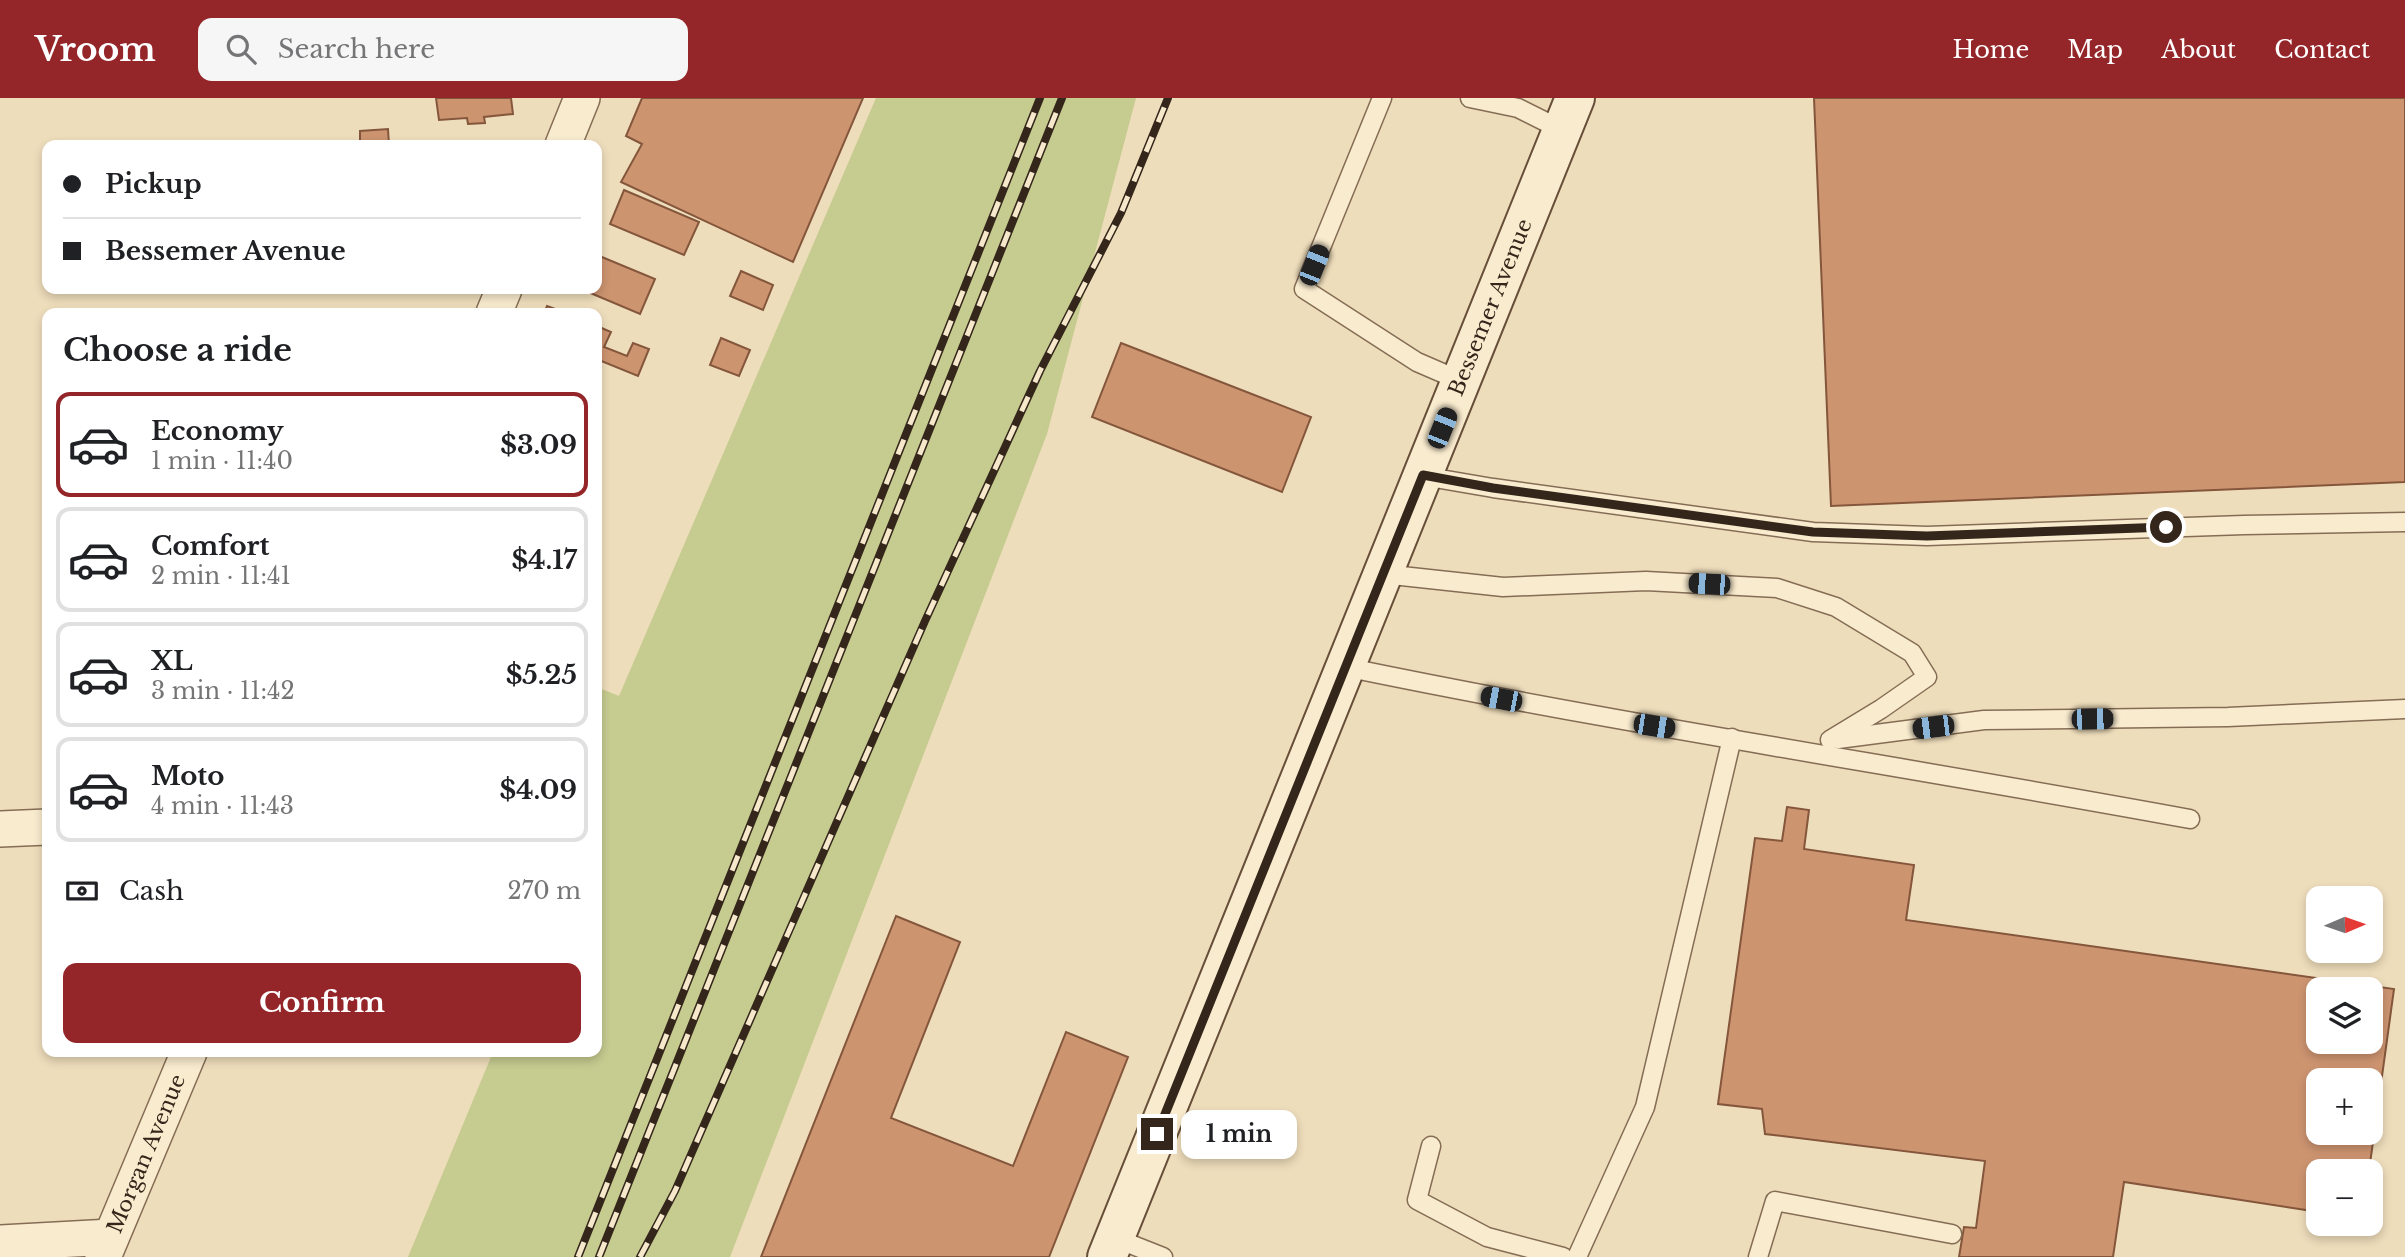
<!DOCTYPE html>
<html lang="en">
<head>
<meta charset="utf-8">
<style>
  body { margin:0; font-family:"Libre Baskerville",serif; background:#f6f6f6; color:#202124; height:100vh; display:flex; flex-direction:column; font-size:26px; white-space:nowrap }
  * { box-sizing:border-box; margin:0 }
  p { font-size:23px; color:#757577 }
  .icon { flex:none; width:38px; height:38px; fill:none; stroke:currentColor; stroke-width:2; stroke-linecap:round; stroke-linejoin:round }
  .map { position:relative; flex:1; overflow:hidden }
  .sheet { position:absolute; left:42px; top:210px; width:560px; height:749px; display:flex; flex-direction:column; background:#fff; border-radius:14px; box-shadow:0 4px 10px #0003 }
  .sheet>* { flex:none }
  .guide { position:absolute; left:42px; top:42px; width:560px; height:154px; border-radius:14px; box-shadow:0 4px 10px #0003; display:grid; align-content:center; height:154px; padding:0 21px; background:#fff }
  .needle { width:46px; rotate:88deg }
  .tools { position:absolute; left:2306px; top:788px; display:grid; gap:14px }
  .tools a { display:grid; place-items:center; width:77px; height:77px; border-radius:14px; background:#fff; box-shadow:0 4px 10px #0003; font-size:35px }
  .end { position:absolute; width:32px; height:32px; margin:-16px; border:9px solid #34261a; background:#fff; box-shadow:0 0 0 4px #fff }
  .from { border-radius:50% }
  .bubble { position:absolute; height:49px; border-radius:14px; background:#fff; box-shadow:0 4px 10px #0003; font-size:23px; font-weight:700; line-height:49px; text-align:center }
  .car { position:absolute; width:21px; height:42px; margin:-21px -10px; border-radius:9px; box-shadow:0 0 5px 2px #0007; background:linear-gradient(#222 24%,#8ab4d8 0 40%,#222 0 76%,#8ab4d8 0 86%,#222 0) }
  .guide b { display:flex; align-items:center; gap:24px; height:66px; font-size:26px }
  .guide b+b { border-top:2px solid #e0e0e0 }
  .guide i { width:18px; height:18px; background:#202124 }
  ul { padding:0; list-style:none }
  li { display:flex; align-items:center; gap:21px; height:105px; margin:0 14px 10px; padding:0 7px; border:4px solid #e0e0e0; border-radius:14px }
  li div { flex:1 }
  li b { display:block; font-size:26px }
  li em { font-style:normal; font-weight:700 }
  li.active { border-color:#942529 }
  li>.icon { width:63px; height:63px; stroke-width:1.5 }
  h2 { padding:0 21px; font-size:32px; line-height:84px }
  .pay { display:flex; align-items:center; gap:18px; height:77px; padding:0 21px; font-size:26px }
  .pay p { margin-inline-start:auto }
  .button { display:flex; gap:14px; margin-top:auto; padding:14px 21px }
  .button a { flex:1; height:80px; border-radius:14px; background:#942529; color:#fff; font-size:28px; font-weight:700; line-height:80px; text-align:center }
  header { display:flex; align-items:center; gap:42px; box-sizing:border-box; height:98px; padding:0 35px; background:#942529; color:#fff }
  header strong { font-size:33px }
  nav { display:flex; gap:38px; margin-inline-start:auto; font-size:24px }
  .search { width:490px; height:63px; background:#f6f6f6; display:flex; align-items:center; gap:18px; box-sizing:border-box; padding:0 24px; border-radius:14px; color:#757577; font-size:26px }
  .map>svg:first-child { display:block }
</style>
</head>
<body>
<header>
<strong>Vroom</strong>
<div class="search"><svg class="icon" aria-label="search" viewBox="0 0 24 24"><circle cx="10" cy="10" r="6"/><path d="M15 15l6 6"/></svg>Search here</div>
<nav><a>Home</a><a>Map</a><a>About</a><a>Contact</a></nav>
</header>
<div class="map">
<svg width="2405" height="1159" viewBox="0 0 2405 1159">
  <rect width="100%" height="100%" fill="#edb"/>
  <polygon fill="#c6cb90" points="876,0 1136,0 1047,336 730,1159 408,1159 493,954 597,954 597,589 619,598"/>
  <g fill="#cd9470" stroke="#84563b" stroke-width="2" fill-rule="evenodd">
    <polygon points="436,0 511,0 513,16 484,19 485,25 468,26 467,20 439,22"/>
    <polygon points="642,0 863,0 793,164 621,84 642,46 626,38"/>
    <polygon points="1814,0 2405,0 2405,384 1831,408"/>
    <polygon points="388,31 389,47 360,47 360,33"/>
    <polygon points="624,92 699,124 684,157 610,126"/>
    <polygon points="597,157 655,181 640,216 581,191 597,191"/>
    <polygon points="741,173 773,187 763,212 730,198"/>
    <polygon points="547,208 566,215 544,215"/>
    <polygon points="597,228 611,234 604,249 627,258 633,245 649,251 638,278 599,262 597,267"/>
    <polygon points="721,240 750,252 739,278 710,267"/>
    <polygon points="1121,245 1311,319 1282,394 1092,319"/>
    <path d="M1787,709l22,3 -5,39 110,16 -8,55 488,69 -25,182h-50v41l-195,-30 -11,75h-154l5,-30 12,1 9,-67 -220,-27 -3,-25 -44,-5 37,-266 27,3zM2319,891h52v52h-52zM2319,982h52v52h-52z"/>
    <polygon points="896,818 960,844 891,1020 1013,1068 1066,934 1128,959 1049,1159 761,1159"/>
  </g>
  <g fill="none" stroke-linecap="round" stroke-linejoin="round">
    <g stroke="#856d55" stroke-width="21">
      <g id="lane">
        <polyline points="1382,0 1304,191 1417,264 1461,283"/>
        <polyline points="1470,0 1518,10 1562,32"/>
        <polyline points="1423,378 1493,390 1813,434 1927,438 2244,427 2405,424"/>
        <polyline points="1383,476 1503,489 1646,483 1777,490 1836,509 1912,555 1927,579 1881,611 1830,642"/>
        <path d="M1345,569c280,58 563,100 845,152"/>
        <polyline points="1838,641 1984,622 2228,619 2405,611"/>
        <polyline points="1431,1048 1417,1102 1487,1139 1563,1159"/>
        <polyline points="1115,1140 1163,1159"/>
        <polyline points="1577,1159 1645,1009 1732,640"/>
        <polyline points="1758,1159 1775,1103 1952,1136"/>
      </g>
    </g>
    <g stroke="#856d55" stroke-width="38">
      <g id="street">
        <polyline points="563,47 582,0"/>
        <polyline points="494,215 504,191"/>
        <polyline points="0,731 47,729"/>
        <polyline points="0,1145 111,1139"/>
        <path id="s1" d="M103,1159l86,-205"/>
      </g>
    </g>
    <g stroke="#664e39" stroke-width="42">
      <g id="secondary">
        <path id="s2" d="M1107,1159l468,-1159"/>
      </g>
    </g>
    <use href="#lane" stroke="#f9ebce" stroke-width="18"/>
    <use href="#street" stroke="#f9ebce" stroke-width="35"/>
    <use href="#secondary" stroke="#f9ebce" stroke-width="38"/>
    <g stroke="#34261a" stroke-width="8">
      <g id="rail">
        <polyline points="578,1159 1040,0"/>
        <polyline points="599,1159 1062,0"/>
        <polyline points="640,1159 675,1093 925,523 1040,273 1121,115 1168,0"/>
      </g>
    </g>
    <use href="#rail" stroke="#f5e8cb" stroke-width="5" stroke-dasharray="16" stroke-linecap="butt"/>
  </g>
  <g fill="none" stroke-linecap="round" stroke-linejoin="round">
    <polyline stroke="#34261a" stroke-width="9" points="1157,1036 1423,377 1493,390 1813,434 1927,438 2166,429"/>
  </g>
  <g text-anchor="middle" stroke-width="7" stroke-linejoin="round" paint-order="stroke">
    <g font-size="21" fill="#34261a" stroke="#f5e8cb">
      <text dy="7" stroke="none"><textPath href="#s2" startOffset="1024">Bessemer Avenue</textPath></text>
      <text dy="7" stroke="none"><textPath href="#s1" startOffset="112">Morgan Avenue</textPath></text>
    </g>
  </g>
</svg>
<div class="tools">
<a><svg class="needle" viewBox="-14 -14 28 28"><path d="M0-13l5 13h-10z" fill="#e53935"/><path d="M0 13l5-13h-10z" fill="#757577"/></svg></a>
<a><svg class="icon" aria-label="layers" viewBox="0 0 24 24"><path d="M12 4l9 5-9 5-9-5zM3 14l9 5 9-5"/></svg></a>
<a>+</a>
<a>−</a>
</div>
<i class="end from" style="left:2166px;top:429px"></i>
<i class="end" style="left:1157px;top:1036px"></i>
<div class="bubble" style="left:1181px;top:1012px;width:116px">1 min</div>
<i class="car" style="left:1314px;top:167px;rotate:22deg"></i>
<i class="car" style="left:1442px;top:330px;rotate:22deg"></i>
<i class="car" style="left:1709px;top:486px;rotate:273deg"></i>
<i class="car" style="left:1501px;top:601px;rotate:281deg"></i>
<i class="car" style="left:2092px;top:621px;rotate:89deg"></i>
<i class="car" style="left:1654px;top:628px;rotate:99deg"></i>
<i class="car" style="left:1933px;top:629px;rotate:263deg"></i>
<div class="guide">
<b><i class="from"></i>Pickup</b>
<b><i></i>Bessemer Avenue</b>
</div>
<section class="sheet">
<h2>Choose a ride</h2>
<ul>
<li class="active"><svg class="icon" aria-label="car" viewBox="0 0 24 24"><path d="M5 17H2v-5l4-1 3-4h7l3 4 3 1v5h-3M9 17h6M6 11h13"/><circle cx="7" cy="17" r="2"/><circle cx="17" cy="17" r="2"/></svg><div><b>Economy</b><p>1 min · 11:40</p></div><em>$3.09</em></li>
<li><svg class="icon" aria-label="car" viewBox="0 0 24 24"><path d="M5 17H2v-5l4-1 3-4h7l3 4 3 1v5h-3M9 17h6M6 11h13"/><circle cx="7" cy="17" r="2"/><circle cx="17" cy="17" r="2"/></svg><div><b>Comfort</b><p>2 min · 11:41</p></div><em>$4.17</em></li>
<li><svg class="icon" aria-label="car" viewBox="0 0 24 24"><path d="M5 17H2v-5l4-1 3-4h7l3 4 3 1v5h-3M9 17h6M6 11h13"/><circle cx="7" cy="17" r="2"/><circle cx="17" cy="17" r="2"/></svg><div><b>XL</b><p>3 min · 11:42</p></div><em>$5.25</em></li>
<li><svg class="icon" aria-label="car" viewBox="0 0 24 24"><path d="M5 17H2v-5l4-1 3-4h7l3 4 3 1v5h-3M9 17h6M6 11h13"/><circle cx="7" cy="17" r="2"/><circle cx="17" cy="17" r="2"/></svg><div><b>Moto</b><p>4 min · 11:43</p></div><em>$4.09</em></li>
</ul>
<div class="pay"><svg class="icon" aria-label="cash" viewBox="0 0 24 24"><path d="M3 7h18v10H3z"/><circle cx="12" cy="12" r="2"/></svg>Cash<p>270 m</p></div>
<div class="button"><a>Confirm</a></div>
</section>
</div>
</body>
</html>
